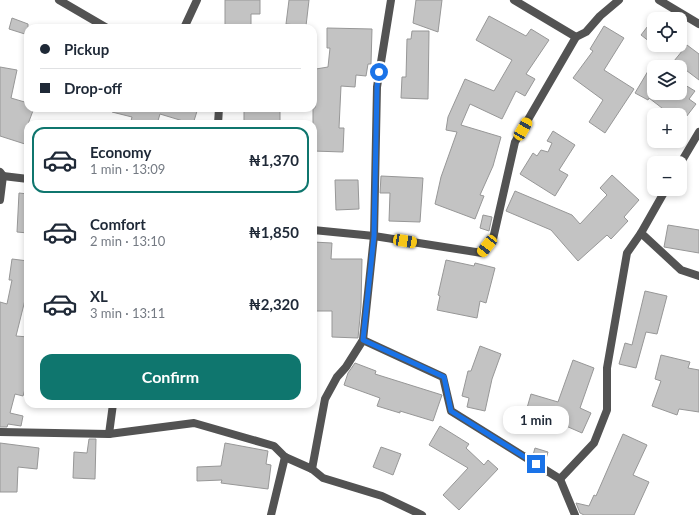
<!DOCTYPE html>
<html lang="en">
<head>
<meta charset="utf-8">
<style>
  body { margin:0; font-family:Lato,sans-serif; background:#f6f6f7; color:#1f2937; height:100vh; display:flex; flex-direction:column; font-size:15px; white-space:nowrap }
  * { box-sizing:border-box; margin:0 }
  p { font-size:13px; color:#747a83 }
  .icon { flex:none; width:22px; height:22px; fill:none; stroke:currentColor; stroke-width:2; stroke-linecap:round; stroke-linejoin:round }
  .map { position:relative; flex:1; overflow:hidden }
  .details { position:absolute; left:24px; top:120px; width:293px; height:288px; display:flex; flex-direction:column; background:#fff; border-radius:12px; box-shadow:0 2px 6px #0003 }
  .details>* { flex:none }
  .top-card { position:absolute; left:24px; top:24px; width:293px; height:88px; border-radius:12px; box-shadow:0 2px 6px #0003; display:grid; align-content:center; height:88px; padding:0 16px; background:#fff }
  .fabs { position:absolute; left:647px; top:12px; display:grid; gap:8px }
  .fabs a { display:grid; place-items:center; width:40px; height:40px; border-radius:8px; background:#fff; box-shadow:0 2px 6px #0003; font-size:20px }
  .end { position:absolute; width:18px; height:18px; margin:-9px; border:5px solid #1a73e8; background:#fff; box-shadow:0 0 0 2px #fff }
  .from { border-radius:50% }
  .bubble { position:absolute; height:28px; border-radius:12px; background:#fff; box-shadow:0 2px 6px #0003; font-size:13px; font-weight:700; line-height:28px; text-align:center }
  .car { position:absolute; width:12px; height:24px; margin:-12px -6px; border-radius:5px; box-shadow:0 0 3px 1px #0007; background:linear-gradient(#f5c518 24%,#345 0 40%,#f5c518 0 76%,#345 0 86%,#f5c518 0) }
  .top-card b { display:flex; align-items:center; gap:14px; height:38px; font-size:15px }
  .top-card b+b { border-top:1px solid #e0e1e3 }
  .top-card i { width:10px; height:10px; background:#1f2937 }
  ul { padding:7px 0 0; list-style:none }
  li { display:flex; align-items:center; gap:12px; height:66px; margin:0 8px 6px; padding:0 8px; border:2px solid transparent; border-radius:12px }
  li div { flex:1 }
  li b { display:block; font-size:15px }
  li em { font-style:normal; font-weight:700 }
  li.active { border-color:#0f766e }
  li>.icon { width:36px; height:36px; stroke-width:1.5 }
  .action { display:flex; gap:8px; margin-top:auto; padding:8px 16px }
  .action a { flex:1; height:46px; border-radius:12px; background:#0f766e; color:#fff; font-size:16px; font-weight:700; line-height:46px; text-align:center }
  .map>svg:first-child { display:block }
</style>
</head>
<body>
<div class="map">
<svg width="699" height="515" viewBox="0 0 699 515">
  <rect width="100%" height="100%" fill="#fff"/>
  <g fill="#c3c3c3" stroke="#979797">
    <polygon points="225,0 260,0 260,14 251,14 251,28 225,28"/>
    <polygon points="289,0 309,0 306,26 286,24"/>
    <polygon points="416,0 442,0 438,32 413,23"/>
    <polygon points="489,16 526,36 531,29 549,40 526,74 535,79 525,96 516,91 502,119 470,104 461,125 501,137 493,166 480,195 484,196 475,219 435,204 441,177 457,132 446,130 448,117 465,79 494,91 512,60 476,40"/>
    <polygon points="12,18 28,24 28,35 9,29"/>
    <polygon points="654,18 654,45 641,35"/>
    <polygon points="604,26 624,38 604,70 634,89 605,133 589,122 603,100 573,78 593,51 590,49"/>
    <polygon points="327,28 372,29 371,64 368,64 366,76 356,75 355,87 341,86 339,128 344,128 343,152 313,151 313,108 315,108 316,69 328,67 330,48 327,48"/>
    <polygon points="412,31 429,31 428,99 401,98 402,77 406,77 407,39 411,39"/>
    <polygon points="687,45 699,54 699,80 674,61"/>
    <polygon points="654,61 654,93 680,93 680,82 695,91 689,99 696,104 680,125 680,115 671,115 649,98 648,100 635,93"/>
    <polygon points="0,67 17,70 11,98 28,103 28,108 34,108 28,124 28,145 0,136"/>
    <polygon points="113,108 198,108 193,124 160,114 157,124 143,124 131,121 132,117 112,112"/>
    <rect x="244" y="108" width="36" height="16"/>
    <polygon points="553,131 575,145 559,170 568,175 555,196 520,174 533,153 537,156 541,150 548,152 552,143 547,141"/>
    <polygon points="612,175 639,200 624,217 628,221 611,239 607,235 578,261 551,230 506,211 515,191 572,215 580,224 607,195 600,188"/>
    <polygon points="381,176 423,178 420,222 389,221 390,193 380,193"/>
    <polygon points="335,180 358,180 359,209 336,210"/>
    <polygon points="19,193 28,194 28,233 17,232"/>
    <polygon points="483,215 492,217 489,231 480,228"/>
    <polygon points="668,225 699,230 699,253 664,247"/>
    <polygon points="313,242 332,243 331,259 362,259 361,307 358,338 332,337 332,311 313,311"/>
    <polygon points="12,259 28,261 28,297 26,296 16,336 28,337 28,379 23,396 15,394 10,413 23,416 21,426 8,424 7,427 0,427 0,302 7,304 12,280 9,280"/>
    <polygon points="446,260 474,266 475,263 495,268 486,303 480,301 477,318 437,310 440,296 438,295"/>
    <polygon points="645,291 667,296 657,334 646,332 636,368 619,364 625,343 632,345"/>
    <polygon points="480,346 501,354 492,379 485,411 467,407 469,398 462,396 468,371 471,371"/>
    <polygon points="661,355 690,362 688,368 699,370 699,412 679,409 677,415 652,406 661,381 655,379"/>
    <polygon points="573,360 594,368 580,408 591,413 582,433 550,419 550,422 525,415 531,394 558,402"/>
    <polygon points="355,363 376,371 375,374 442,395 433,421 400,411 400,413 377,406 380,398 344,385 348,373"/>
    <polygon points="440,426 469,444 466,448 484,465 488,460 498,469 459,510 443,495 468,468 429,445"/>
    <polygon points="623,434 647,445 633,475 649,482 634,515 584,515 580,513 576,503 589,506 594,495 596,496"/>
    <polygon points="89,439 96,439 95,479 73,478 74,452 87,453"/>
    <polygon points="0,443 39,448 37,469 18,467 17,492 0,492"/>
    <polygon points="225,443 268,451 266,464 271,465 268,489 221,483 222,480 197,481 197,467 221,466"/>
    <polygon points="381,447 401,454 393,475 373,467"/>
    <polygon points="535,448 548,452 545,462 533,455"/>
  </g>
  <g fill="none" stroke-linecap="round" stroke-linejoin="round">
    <g stroke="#535353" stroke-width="8">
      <polyline points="59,0 107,28"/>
      <polyline points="514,0 576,37"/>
      <polyline points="659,0 699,24"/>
      <polyline points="184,28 197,0"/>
      <polyline points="218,124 219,108"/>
      <polyline points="680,164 699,132"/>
      <polyline points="0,172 3,176 0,200"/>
      <polyline points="3,176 28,179"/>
      <polyline points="313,230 374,236 482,253 493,239 515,142 576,37 586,32 600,16 619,0"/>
      <polyline points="641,233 681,270 699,276"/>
      <polyline points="363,340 443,377 451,411 560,479 594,443 607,410 607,368 627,253 641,233 666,189"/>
      <polyline points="0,432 109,434 194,423 274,446 285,457 312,469 323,478 382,496 422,515"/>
      <polyline points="109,434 113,404"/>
      <polyline points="312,469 325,399 337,377 346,367 363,340 374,236 377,87 391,0"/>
      <polyline points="560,479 575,515"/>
      <polyline points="271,515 285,457"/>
    </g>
  </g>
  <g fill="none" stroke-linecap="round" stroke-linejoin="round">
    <polyline stroke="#1a73e8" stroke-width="5" points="379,72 377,87 374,236 363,340 444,377 451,411 536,464"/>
  </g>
</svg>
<div class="fabs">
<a><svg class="icon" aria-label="locate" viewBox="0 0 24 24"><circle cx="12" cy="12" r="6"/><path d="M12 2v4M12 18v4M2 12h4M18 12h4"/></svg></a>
<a><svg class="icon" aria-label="layers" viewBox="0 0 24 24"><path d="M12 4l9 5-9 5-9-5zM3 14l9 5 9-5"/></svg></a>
<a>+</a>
<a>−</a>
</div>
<i class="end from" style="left:379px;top:72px"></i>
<i class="end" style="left:536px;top:464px"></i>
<div class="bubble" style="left:503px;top:406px;width:66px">1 min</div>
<i class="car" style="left:523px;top:129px;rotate:30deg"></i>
<i class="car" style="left:405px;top:241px;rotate:99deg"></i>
<i class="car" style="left:487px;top:246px;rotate:218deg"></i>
<div class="top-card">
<b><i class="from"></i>Pickup</b>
<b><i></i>Drop-off</b>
</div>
<section class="details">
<ul>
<li class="active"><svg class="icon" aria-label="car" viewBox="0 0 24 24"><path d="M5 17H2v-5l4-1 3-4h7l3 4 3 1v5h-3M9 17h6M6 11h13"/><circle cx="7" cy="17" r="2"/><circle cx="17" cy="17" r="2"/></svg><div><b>Economy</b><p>1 min · 13:09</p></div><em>₦1,370</em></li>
<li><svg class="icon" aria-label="car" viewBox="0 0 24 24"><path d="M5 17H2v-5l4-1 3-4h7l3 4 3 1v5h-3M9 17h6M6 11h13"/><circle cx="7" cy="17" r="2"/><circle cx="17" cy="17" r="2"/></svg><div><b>Comfort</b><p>2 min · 13:10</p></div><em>₦1,850</em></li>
<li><svg class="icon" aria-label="car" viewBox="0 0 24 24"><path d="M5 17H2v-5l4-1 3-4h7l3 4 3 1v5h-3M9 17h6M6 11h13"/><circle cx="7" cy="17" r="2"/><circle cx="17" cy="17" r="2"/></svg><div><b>XL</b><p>3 min · 13:11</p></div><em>₦2,320</em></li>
</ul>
<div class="action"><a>Confirm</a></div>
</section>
</div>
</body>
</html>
